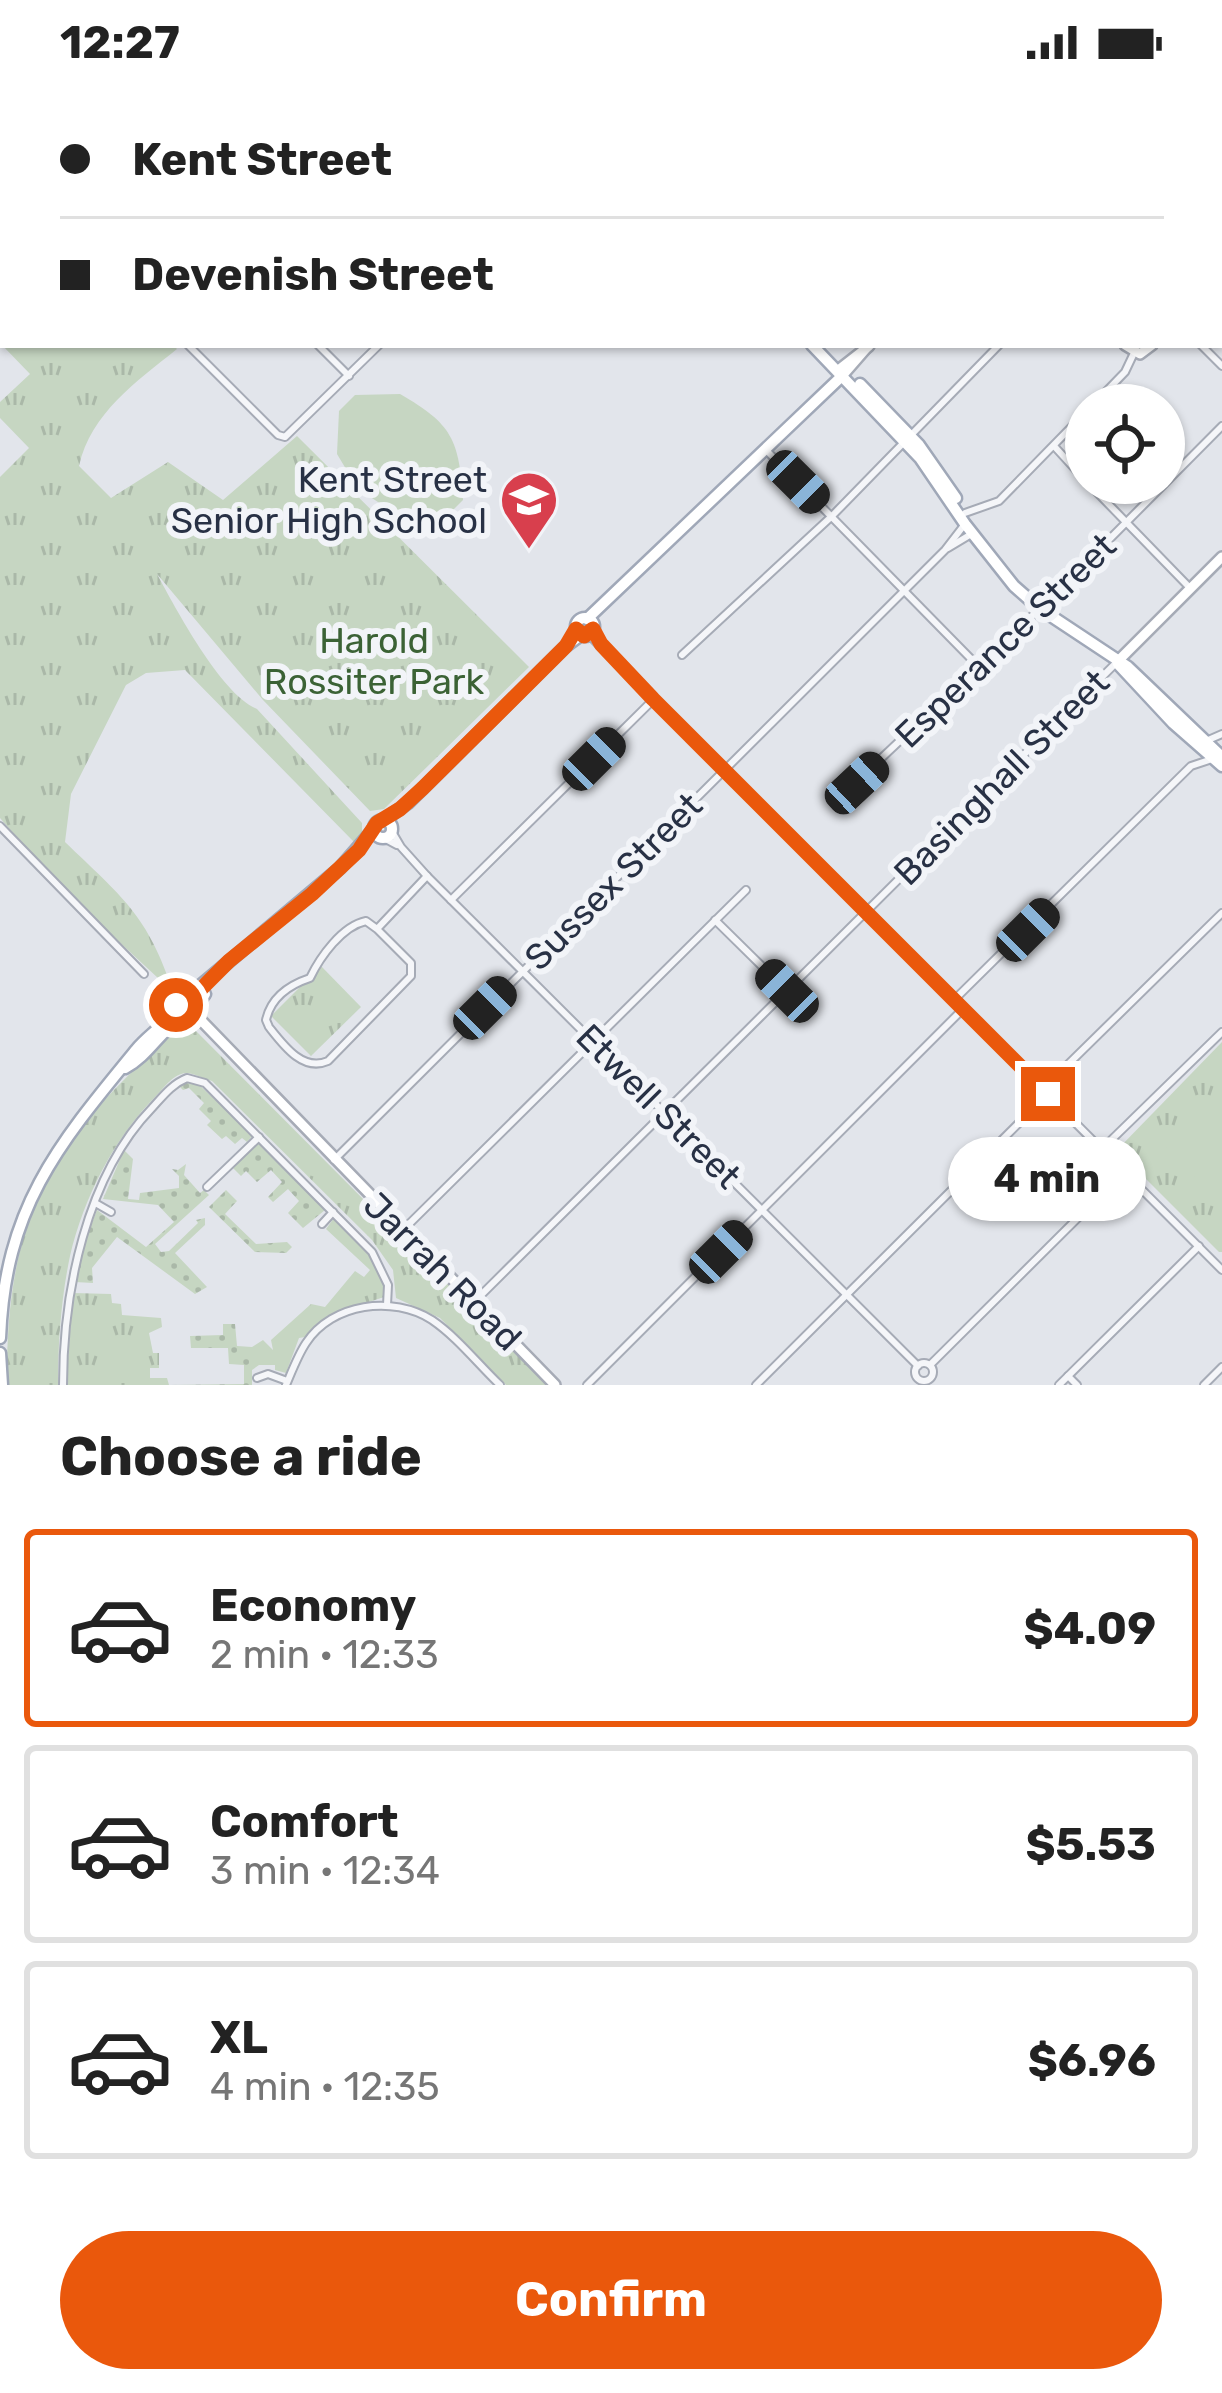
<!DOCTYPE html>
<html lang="en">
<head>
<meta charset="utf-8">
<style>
  body { margin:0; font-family:Rubik,sans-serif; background:#f6f6f6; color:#222; height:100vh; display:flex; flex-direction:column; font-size:45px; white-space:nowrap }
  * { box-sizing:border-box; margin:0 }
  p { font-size:39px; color:#767676 }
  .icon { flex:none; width:66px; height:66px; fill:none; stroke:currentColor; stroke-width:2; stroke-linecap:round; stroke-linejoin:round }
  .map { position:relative; height:1301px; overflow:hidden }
  .sheet { display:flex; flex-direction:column; background:#fff; flex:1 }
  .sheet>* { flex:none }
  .banner { position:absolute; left:0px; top:0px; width:1224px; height:264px; box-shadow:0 3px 9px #0004; display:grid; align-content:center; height:264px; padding:0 60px; background:#fff }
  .tools { position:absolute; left:1065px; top:300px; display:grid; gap:24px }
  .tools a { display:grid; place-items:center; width:120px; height:120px; border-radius:50%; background:#fff; box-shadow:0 3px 9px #0004; font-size:60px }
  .end { position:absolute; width:54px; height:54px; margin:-27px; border:15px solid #ea580c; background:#fff; box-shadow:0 0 0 6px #fff }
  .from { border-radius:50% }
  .bubble { position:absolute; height:84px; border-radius:42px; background:#fff; box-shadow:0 3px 9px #0004; font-size:39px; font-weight:700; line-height:84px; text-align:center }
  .car { position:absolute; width:36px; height:72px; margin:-36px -18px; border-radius:15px; box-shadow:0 0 9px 3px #0007; background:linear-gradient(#222 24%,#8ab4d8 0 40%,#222 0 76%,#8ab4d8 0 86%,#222 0) }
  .banner b { display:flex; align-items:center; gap:42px; height:114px; font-size:45px }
  .banner b+b { border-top:3px solid #e0e0e0 }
  .banner i { width:30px; height:30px; background:#222 }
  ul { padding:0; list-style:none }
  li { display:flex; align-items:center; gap:36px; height:198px; margin:0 24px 18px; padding:0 36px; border:6px solid #e0e0e0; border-radius:12px }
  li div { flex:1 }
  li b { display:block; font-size:45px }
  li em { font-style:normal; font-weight:700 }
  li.selected { border-color:#ea580c }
  li>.icon { width:108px; height:108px; stroke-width:1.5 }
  h2 { padding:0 60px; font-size:54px; line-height:144px }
  .action { display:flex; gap:24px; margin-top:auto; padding:24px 60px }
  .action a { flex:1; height:138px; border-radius:72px; background:#ea580c; color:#fff; font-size:48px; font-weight:700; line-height:138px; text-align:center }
  .status { display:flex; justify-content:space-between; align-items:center; height:84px; padding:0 60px; background:#fff; direction:ltr }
  .status svg { height:33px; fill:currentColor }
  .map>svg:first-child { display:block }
</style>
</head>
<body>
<div class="status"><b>12:27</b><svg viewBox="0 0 49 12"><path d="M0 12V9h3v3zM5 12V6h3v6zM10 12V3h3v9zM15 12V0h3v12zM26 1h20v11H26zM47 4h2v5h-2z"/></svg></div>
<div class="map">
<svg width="1222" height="1301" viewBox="0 0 1222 1301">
  <defs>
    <pattern id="grass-tufts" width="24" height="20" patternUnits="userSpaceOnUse" patternTransform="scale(3)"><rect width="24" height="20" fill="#c6d6c2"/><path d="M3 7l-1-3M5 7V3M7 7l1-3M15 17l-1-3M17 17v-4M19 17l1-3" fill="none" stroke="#aab8a8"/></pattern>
    <pattern id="garden-dots" width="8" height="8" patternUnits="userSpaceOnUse" patternTransform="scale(3)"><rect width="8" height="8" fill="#c6d6c2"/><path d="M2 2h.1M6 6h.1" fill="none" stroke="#aab8a8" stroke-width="1.8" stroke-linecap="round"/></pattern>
  </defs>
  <rect width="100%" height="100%" fill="#e2e5eb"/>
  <g fill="url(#grass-tufts)">
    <path d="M3,192v69h170l4,4c-41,33 -86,64 -98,117l32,32 57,-36 55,38 74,-64 232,231 -145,142 -14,2 -107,-111 -106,-126c19,35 64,120 100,135l105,114v11l-8,8 -169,-172 -39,3 -20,12 -55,109 -6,48c57,55 83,73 108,150l-115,-107 -58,-67v-341l29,-29 -29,-30v-16l30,-28 -30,-31z"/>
    <polygon points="321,882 361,923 311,972 271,932"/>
    <path d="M182,941l9,1 357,359h-42l-66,-67 -44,-20 -3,-28 -21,-30 -160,-159c-8,-2 -18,-8 -26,-8 -13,1 -21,14 -29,22 -43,43 -73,102 -87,161 -9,43 -12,86 -12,129h-51c-1,-92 12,-182 72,-256 30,-37 65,-68 97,-102z"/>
    <polygon points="1222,958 1222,1168 1219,1168 1117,1066"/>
    <path d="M334,1134c22,22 53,45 50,79l-57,19 -22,21 -6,1 -13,35 -11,-3v-5h-16l-7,5v-23l11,-7 10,10 -2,-10 40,-36 14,3 30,-36 9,6 6,-7 -44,-41z"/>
    <polygon points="73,1209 111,1210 112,1219 121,1220 122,1231 161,1234 162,1243 149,1249 153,1269 159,1269 159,1284 150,1284 150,1294 167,1294 169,1301 66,1301"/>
  </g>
  <g fill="url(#garden-dots)">
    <polygon points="185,997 196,998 253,1051 247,1058 242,1054 235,1060 226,1052 222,1055 207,1041 211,1037 199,1025 204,1019 189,1004 183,1006 178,1001"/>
    <polygon points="258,1058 325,1126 303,1144 288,1129 299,1117 288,1105 273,1118 268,1113 282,1098 271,1086 257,1098 246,1087 241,1092 232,1083"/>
    <polygon points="124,1066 133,1075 128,1115 139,1116 140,1109 179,1104 179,1092 172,1085 178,1086 186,1080 184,1091 200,1109 204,1106 209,1111 155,1160 161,1168 169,1167 198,1139 196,1136 205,1134 205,1141 175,1169 207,1203 195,1210 117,1153 92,1184 93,1199 75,1198 82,1165 97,1126 146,1163 174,1138 158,1121 103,1115"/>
    <polygon points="226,1106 237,1117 225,1130 256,1160 287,1158 292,1163 286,1169 255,1168 209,1123"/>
    <polygon points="223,1240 235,1240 237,1262 252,1263 252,1301 169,1301 244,1300 244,1281 229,1280 228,1264 191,1264 190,1252 223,1251"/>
  </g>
  <g fill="#c6d6c2">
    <path d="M400,310c52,30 59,45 63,106l-16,16 -49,-1 -40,-26 -21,-35 2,-43 16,-16z"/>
    <polygon points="1222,1010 1222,1121 1166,1063"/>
  </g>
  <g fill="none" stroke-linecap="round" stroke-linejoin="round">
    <g stroke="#a6abb6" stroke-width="10">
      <g id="street">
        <polyline points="61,0 64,3"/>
        <polyline points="194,0 197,3"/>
        <polyline points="340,0 343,3"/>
        <polyline points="854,0 857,3"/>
        <polyline points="674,3 677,0"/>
        <polyline points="837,3 840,0"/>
        <polyline points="1000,3 1003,0"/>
        <polyline points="0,76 3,78"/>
        <polyline points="1221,189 1222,188"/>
        <polyline points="188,261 278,351 285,353 379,261"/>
        <polyline points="318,261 349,292"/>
        <polyline points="1201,261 1222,282"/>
        <polyline points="1093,321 1125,288 1134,269"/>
        <polyline points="1054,362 1086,397"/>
        <polyline points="766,366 978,582"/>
        <polyline points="1088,399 1190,504"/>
        <polyline points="965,429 999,417 1086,328"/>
        <polyline points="948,464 973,449"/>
        <polyline points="589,551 1222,1186"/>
        <polyline points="682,571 832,432 999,261"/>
        <polyline points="1206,657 1222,650"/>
        <polyline points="836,717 1050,515 1222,342"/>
        <polyline points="0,742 144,890"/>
        <polyline points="391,746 401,763 427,792 918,1282"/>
        <polyline points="384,754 397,761"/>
        <polyline points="451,816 653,616"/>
        <polyline points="715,836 787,907"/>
        <path d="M377,845l34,34v13l-83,85c-25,11 -44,-15 -59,-34l-3,-7c5,-23 23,-35 44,-42 10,-21 32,-52 56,-57l11,8 50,-53"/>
        <polyline points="954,916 1191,682 1212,675"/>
        <polyline points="1043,1005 1222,829"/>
        <polyline points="1102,1065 1222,948"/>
        <polyline points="334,1076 945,466 965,440"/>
        <polyline points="207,1103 259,1053"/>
        <polyline points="97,1120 111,1128"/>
        <polyline points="322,1140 333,1128"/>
        <polyline points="405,1144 746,806"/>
        <polyline points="474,1218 1117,578"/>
        <circle cx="924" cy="1288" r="9"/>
        <polyline points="930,1281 1124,1088"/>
        <polyline points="1068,1292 1077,1301"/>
        <polyline points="257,1294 268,1290 287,1297"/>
        <path d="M63,1301c0,-92 23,-209 89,-277 11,-12 20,-24 35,-30l18,5 167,169 16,33 -1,20"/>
        <path d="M286,1301c6,-14 12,-30 20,-42 26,-40 87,-48 126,-23 25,17 46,44 68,65"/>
        <polyline points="587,1301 962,926"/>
        <polyline points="756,1301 1047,1011"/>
        <polyline points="1059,1301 1199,1162"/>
        <polyline points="1204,1301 1222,1283"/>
      </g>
    </g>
    <g stroke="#a6abb6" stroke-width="14">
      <g id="secondary">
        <polyline points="186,3 189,0"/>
        <polyline points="1129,3 1132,0"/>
        <polyline points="0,185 3,182"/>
        <polyline points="1125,261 1140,270 1152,261"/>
        <polyline points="837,287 869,262"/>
        <polyline points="842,292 869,261"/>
        <polyline points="1117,578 1222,473"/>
        <polyline points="192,927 555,1301"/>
      </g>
    </g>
    <g stroke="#a0a8b8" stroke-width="15">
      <g id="primary">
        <polyline points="554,0 557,3"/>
        <polyline points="812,261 920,374 965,440 1014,502 1039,524 1128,583 1222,673"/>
        <polyline points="860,300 919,361 956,414"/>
        <circle cx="585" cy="543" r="9"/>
        <polyline points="587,535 842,292"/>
        <polyline points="1118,580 1173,639 1222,682"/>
        <polyline points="384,736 408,719 566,562 581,551"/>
        <circle cx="383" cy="745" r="9"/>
        <polyline points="182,917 340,784 374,745"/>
        <polyline points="192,926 205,910"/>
        <path d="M125,984c23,-12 34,-36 56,-50"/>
        <path d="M0,1254c5,-130 57,-192 136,-288 12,-15 29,-24 38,-40"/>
        <polyline points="0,1269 2,1301"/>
      </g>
    </g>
    <use href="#street" stroke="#f5f6f9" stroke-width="6"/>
    <use href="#secondary" stroke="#fff" stroke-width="9"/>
    <use href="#primary" stroke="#fff" stroke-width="10"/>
  </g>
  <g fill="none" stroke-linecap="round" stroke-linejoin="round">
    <polyline stroke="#ea580c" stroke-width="15" points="176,921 202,904 229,877 312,810 359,766 377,739 400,725 423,704 566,562 576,545 584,552 593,545 601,560 653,615 1048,1010"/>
  </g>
  <defs>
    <g id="school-pin" transform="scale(3)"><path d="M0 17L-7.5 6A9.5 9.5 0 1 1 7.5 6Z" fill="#d83f4d" stroke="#f2f4f8"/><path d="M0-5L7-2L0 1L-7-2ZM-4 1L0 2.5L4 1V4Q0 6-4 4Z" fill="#fff"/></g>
  </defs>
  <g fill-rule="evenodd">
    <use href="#school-pin" x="529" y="416"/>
  </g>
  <g text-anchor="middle" stroke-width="12" stroke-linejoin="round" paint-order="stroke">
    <g font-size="36" fill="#283145" stroke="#f2f4f8" text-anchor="end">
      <text x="487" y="408">Kent Street<tspan x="487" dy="41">Senior High School</tspan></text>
    </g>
    <g font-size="36" fill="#3b6235" stroke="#f2f4f8">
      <text x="374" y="569">Harold<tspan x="374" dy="41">Rossiter Park</tspan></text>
    </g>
    <g font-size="36" fill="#283145" stroke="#f2f4f8">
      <text transform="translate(1005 556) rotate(-44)" y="13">Esperance Street</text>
      <text transform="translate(1001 693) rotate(-45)" y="13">Basinghall Street</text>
      <text transform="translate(613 797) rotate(-45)" y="13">Sussex Street</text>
      <text transform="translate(659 1022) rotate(45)" y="13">Etwell Street</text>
      <text transform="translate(443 1187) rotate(45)" y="13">Jarrah Road</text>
    </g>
  </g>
</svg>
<div class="tools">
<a><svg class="icon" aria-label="locate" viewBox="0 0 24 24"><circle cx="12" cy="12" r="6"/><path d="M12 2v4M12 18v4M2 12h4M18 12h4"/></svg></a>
</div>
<i class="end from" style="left:176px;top:921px"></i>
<i class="end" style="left:1048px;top:1010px"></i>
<div class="bubble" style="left:948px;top:1053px;width:198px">4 min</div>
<i class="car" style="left:798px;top:398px;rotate:135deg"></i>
<i class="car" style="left:594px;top:675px;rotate:45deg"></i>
<i class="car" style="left:857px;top:699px;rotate:47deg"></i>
<i class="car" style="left:1028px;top:846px;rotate:45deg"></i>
<i class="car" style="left:787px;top:907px;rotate:315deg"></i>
<i class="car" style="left:485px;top:924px;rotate:45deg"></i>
<i class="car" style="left:721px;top:1168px;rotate:45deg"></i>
<div class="banner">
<b><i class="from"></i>Kent Street</b>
<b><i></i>Devenish Street</b>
</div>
</div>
<section class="sheet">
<h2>Choose a ride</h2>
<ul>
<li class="selected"><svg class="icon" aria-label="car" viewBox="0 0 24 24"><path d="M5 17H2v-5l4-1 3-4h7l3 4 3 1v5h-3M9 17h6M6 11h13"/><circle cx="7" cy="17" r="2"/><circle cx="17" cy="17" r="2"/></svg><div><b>Economy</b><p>2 min · 12:33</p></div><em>$4.09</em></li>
<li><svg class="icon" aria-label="car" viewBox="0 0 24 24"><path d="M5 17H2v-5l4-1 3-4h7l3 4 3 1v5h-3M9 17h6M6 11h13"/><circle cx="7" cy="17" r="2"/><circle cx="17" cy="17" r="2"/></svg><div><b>Comfort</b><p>3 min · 12:34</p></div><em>$5.53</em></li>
<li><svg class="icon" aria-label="car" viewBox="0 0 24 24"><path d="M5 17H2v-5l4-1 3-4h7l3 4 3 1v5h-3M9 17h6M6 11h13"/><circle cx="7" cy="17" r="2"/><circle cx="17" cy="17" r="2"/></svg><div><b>XL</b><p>4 min · 12:35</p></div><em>$6.96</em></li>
</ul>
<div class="action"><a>Confirm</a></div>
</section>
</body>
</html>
